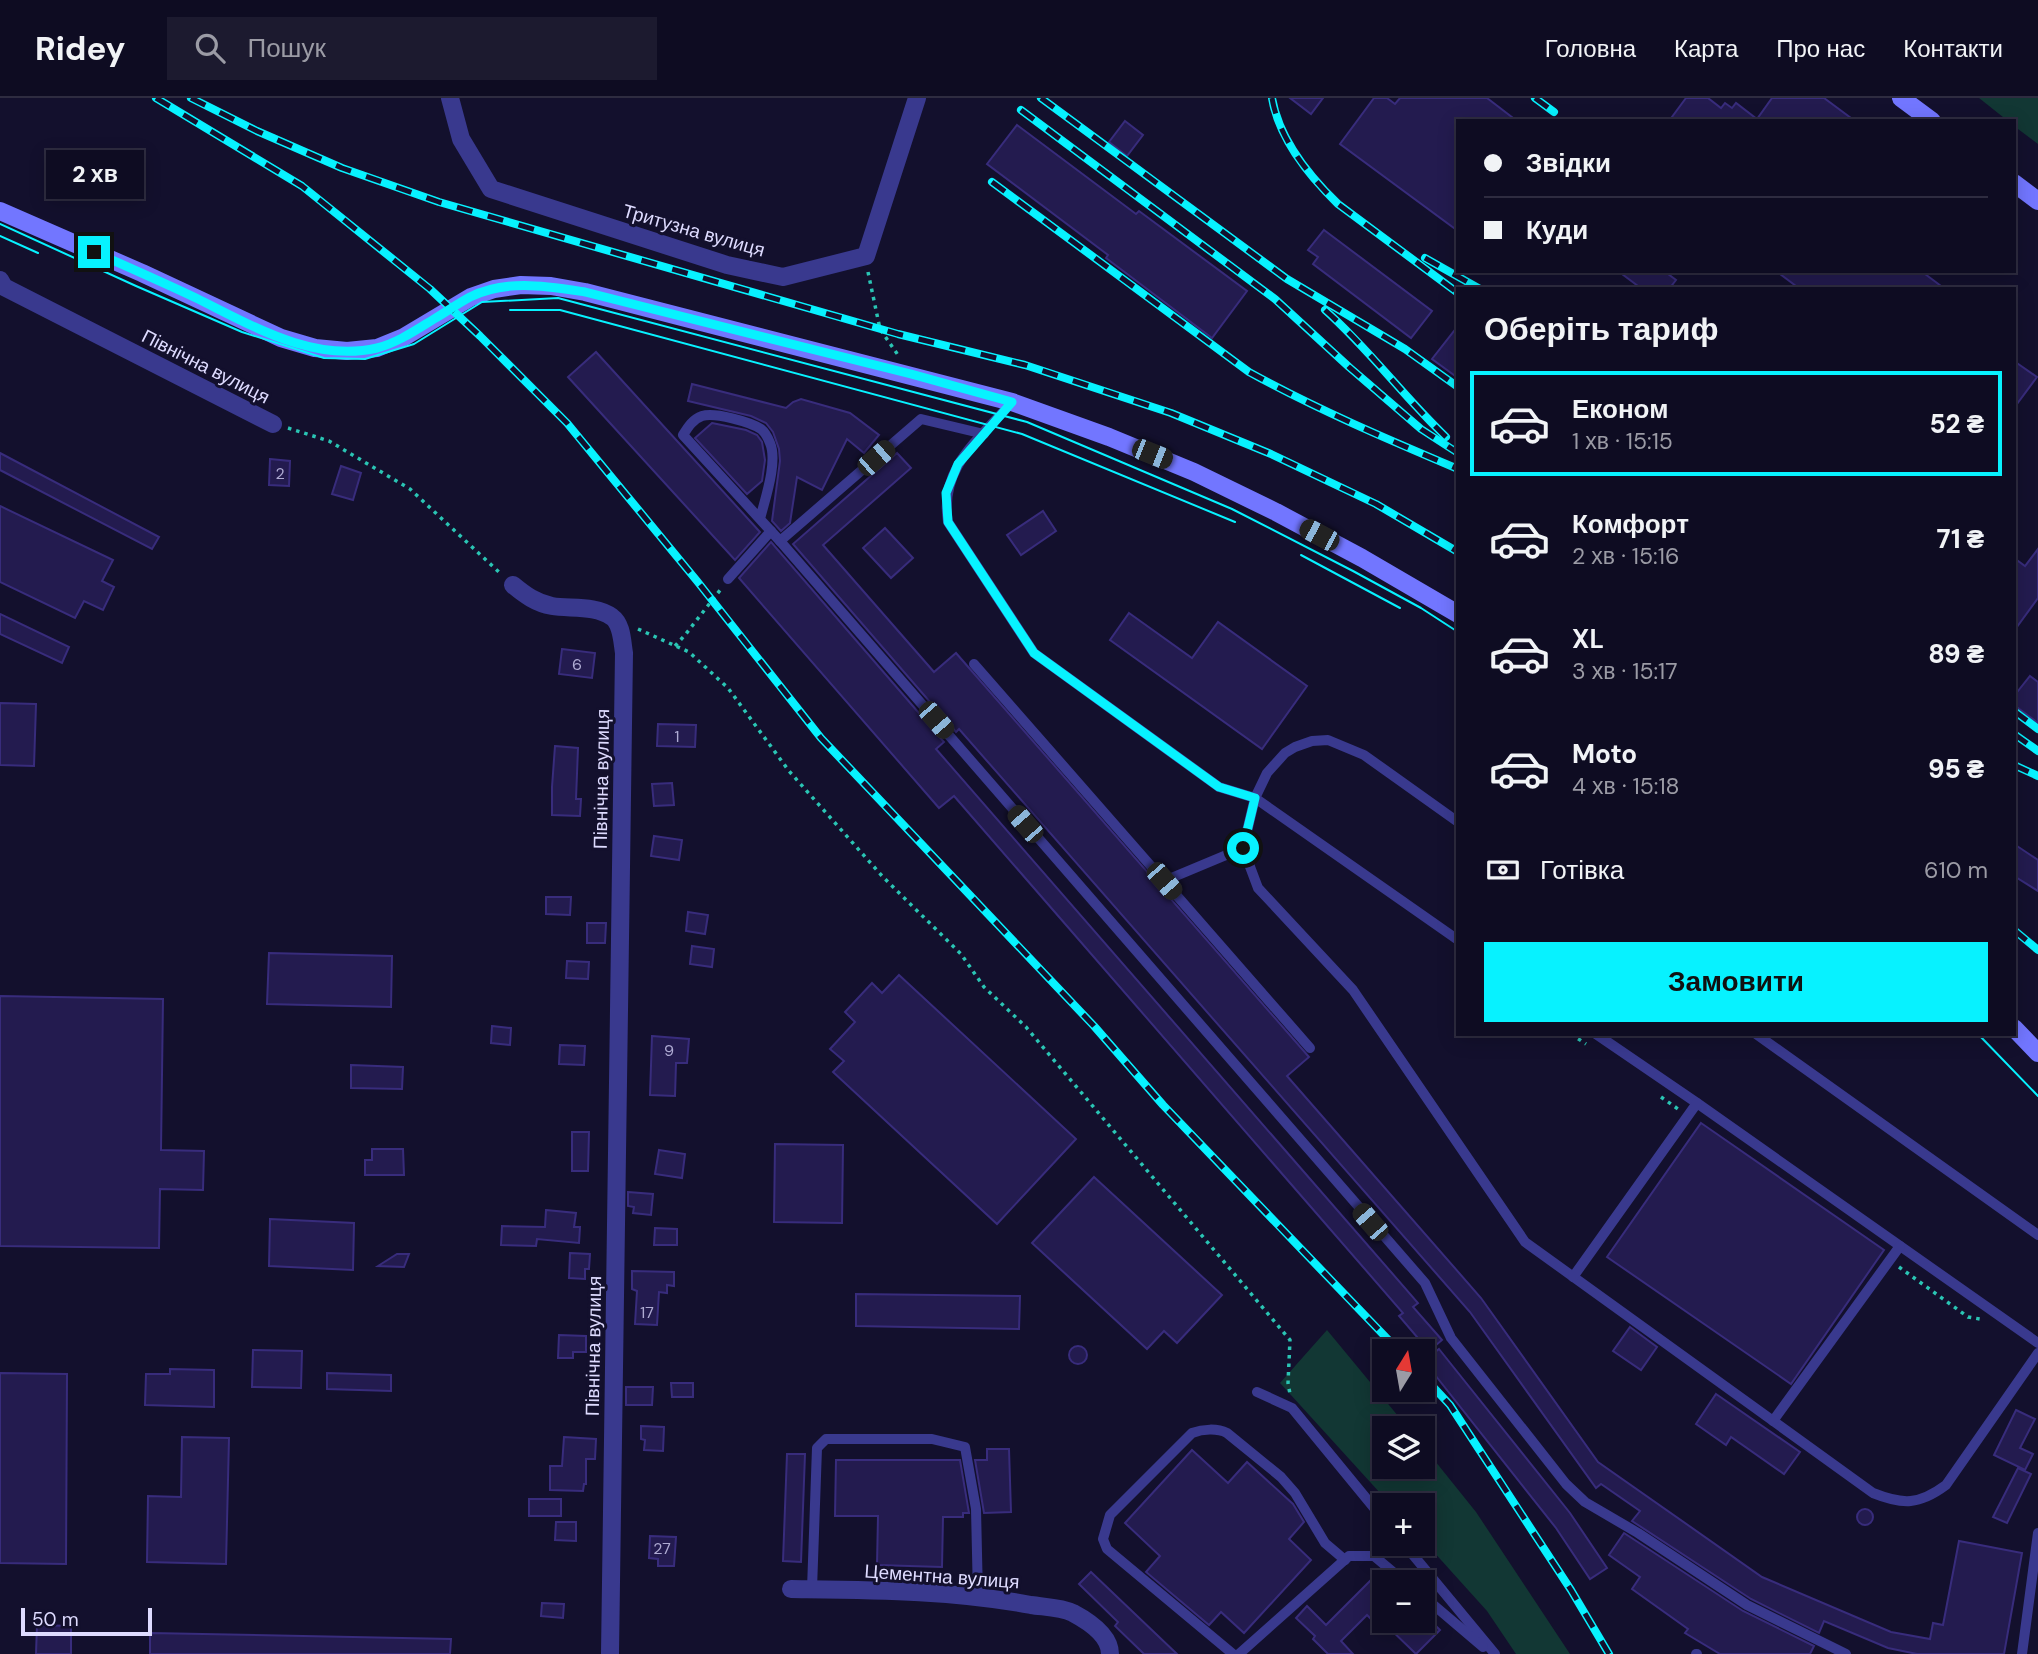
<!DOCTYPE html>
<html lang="uk">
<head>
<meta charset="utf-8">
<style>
  body { margin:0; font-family:"DM Sans",sans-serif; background:#1c1a2f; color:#f1f3f6; height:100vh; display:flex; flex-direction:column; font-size:26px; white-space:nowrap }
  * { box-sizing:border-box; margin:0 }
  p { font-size:23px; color:#9b9ba5 }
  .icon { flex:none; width:38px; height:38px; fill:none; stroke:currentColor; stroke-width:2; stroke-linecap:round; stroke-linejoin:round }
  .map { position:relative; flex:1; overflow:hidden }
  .side { position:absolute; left:1456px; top:189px; width:560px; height:749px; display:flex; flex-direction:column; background:#0e0c22; border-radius:0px; box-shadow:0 4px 18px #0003,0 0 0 2px #2e2c40 }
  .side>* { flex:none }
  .banner { position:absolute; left:1456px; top:21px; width:560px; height:154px; border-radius:0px; box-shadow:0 4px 18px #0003,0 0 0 2px #2e2c40; display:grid; align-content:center; height:154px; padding:0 28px; background:#0e0c22 }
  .needle { width:46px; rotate:11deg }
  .controls { position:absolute; left:1372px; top:1241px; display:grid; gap:14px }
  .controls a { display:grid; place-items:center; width:63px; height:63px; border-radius:0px; background:#0e0c22; box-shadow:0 4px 18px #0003,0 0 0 2px #2e2c40; font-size:35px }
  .scale { position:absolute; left:21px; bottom:18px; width:131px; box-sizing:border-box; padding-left:7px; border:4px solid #dedbff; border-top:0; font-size:19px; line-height:24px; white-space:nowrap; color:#dedbff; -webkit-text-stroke:5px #13102d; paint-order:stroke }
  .end { position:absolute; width:32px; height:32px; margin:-16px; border:9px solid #07f2ff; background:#111; box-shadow:0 0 0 4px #111 }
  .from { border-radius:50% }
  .bubble { position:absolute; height:49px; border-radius:0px; background:#0e0c22; box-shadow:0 4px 18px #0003,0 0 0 2px #2e2c40; font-size:23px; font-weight:800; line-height:49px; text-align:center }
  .car { position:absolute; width:21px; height:42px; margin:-21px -10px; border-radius:9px; box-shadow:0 0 5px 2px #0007; background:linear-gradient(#222 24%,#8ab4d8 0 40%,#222 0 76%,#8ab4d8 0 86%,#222 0) }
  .banner b { display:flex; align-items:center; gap:24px; height:66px; font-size:26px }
  .banner b+b { border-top:2px solid #2e2c40 }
  .banner i { width:18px; height:18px; background:#f1f3f6 }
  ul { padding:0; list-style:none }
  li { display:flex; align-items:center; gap:21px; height:105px; margin:0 14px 10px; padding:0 14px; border:4px solid transparent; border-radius:0px }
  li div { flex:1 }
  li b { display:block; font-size:26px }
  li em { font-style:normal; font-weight:800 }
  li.current { border-color:#07f2ff }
  li>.icon { width:63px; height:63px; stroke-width:1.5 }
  h2 { padding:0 28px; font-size:32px; line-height:84px }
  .pay { display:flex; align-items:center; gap:18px; height:77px; padding:0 28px; font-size:26px }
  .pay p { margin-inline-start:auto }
  .primary-button { display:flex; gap:14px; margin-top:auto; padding:14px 28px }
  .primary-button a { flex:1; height:80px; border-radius:0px; background:#07f2ff; color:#111; font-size:28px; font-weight:800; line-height:80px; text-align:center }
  header { display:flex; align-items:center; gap:42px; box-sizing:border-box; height:98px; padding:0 35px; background:#0e0c22; border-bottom:2px solid #2e2c40 }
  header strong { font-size:33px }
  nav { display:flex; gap:38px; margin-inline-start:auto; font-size:24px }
  .search { width:490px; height:63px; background:#1c1a2f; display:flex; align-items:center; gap:18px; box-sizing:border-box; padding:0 24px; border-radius:0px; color:#9b9ba5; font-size:26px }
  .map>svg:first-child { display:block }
</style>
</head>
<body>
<header>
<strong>Ridey</strong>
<div class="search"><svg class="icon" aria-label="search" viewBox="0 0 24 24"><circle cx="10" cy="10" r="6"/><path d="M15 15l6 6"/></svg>Пошук</div>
<nav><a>Головна</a><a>Карта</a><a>Про нас</a><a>Контакти</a></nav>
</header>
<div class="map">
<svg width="2038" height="1556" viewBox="0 0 2038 1556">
  <rect width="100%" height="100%" fill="#13102d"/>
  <g fill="#123734">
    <polygon points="1979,0 2038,0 2038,46 2014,28 2014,23 2008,23"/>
    <polygon points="1327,1232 1408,1330 1384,1330 1384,1368 1423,1368 1423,1348 1476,1414 1570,1556 1516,1556 1487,1513 1423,1442 1423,1407 1391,1407 1280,1285"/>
  </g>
  <g fill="#231b4f" stroke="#382c7c" stroke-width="2">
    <polygon points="1290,0 1323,0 1311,16"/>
    <polygon points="1374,0 1387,0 1395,6 1400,0 1487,0 1517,23 1458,23 1458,133 1340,46"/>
    <polygon points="1686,0 1708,0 1721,10 1725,5 1732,10 1736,5 1757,21 1772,0 1824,0 1855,23 1669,23"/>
    <polygon points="1125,23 1143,37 1127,58 1109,44"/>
    <polygon points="1017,27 1136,116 1139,113 1247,193 1212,240 1106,160 1108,157 987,66"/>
    <polygon points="1324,132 1432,213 1411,240 1313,166 1318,159 1308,152"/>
    <polygon points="1618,173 1664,173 1676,182 1669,191 1642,191"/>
    <polygon points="1776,173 1921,173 1945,191 1800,191"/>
    <polygon points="1458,228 1458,280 1432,261"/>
    <polygon points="596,254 760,434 735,462 568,279"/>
    <polygon points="2014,263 2037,279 2014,310"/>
    <polygon points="692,286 786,310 793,304 801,301 850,315 879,337 864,355 847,341 822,392 797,379 790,425 781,433 772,423 780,363 779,351 773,334 766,325 751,318 688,303"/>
    <polygon points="712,325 746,332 757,337 762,344 765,362 762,383 747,396 695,340"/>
    <polygon points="0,355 159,439 152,451 0,372"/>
    <polygon points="897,355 911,370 823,447 934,574 956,555 1309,959 1287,978 1481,1200 1598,1364 1762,1479 1891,1534 1930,1541 1933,1525 1943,1527 1959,1443 2022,1455 2004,1556 1917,1556 1888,1550 1824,1523 1819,1535 1751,1501 1632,1423 1640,1413 1601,1386 1596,1390 1470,1214 959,631 956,634 793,446"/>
    <polygon points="270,361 290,363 289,388 269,387"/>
    <polygon points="341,368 361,375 353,402 332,396"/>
    <polygon points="0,408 113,462 102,483 114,489 103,512 84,503 75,520 0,484"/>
    <polygon points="1043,413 1056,433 1021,457 1007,437"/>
    <polygon points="885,430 913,460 891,480 863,450"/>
    <polygon points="771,444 944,644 936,651 1418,1205 1413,1209 1442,1242 1429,1253 1399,1218 1403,1215 954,698 939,710 739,480"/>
    <polygon points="2038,451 2038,500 2014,533 2014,460 2025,468"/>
    <polygon points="1129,515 1192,560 1218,524 1307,588 1262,651 1110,542"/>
    <polygon points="0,516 69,549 62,565 0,536"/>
    <polygon points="562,551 595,555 592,580 559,576"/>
    <polygon points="2030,578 2038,584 2038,625 2014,607 2014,598"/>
    <polygon points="0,605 36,606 34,668 0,667"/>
    <polygon points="658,626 696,627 695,649 657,648"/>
    <polygon points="555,648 578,650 576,701 581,701 580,718 552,717 552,689"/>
    <polygon points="672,685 674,707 654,708 652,686"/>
    <polygon points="654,738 682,742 679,762 651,758"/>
    <polygon points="2014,746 2038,762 2038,793 2014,778"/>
    <polygon points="546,799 571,799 570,817 546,816"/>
    <polygon points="688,814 708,817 705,836 686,833"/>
    <polygon points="587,825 606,825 605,845 587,845"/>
    <polygon points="692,848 714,851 712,869 690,866"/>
    <polygon points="269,855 392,858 391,909 267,906"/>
    <polygon points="567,863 589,864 588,881 566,880"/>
    <polygon points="899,877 1076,1041 997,1126 833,974 844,963 830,951 855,924 845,914 872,885 882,895"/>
    <polygon points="0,898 163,901 161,1052 204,1053 203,1092 160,1091 159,1150 0,1148"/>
    <polygon points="492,928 511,930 510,947 491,945"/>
    <polygon points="652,938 689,941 687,965 676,965 675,998 650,997"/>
    <polygon points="560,947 585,948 584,967 559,966"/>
    <polygon points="351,967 403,969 402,991 351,990"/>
    <polygon points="1701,1025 1884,1152 1791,1286 1607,1159"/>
    <polygon points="572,1034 589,1034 588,1073 572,1073"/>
    <polygon points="775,1046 843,1047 842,1125 774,1124"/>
    <polygon points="372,1051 403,1051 404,1077 365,1077 365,1062 372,1062"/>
    <polygon points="659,1052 685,1056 682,1080 655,1076"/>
    <polygon points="1094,1079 1222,1197 1177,1245 1164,1233 1147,1251 1032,1145"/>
    <polygon points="628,1094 653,1096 651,1117 633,1115 634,1109 628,1108"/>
    <polygon points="546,1112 576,1115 574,1129 580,1129 579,1145 537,1141 536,1148 501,1147 502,1128 545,1129"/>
    <polygon points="270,1121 354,1125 353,1172 269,1168"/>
    <polygon points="655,1130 677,1131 677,1147 654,1147"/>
    <polygon points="570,1155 590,1156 589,1171 585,1171 585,1181 569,1180"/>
    <polygon points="397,1156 409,1156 404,1169 378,1168"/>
    <polygon points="632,1173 674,1174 674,1188 667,1187 667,1195 659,1194 657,1227 635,1226 637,1193 632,1191"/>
    <polygon points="856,1196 1020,1198 1019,1231 856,1228"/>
    <polygon points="1630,1229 1657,1249 1641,1272 1613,1253"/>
    <polygon points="559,1237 586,1238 586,1254 573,1254 573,1260 558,1260"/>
    <circle cx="1078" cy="1257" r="9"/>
    <polygon points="1439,1251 1570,1415 1607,1470 1590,1481 1556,1430 1424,1263"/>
    <polygon points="253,1252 302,1253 301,1290 252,1289"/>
    <polygon points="170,1271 214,1272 214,1309 145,1307 146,1276 170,1276"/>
    <polygon points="0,1275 67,1276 66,1466 0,1465"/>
    <polygon points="327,1275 391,1277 391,1293 327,1291"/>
    <polygon points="671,1285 693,1285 693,1299 672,1299"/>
    <polygon points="626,1289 653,1289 652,1307 626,1307"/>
    <polygon points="1716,1296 1800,1354 1784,1376 1731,1339 1726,1347 1696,1326"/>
    <polygon points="2016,1312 2035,1321 2020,1350 2033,1356 2025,1372 1994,1357"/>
    <polygon points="641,1328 664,1329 663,1353 644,1352 645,1342 641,1341"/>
    <polygon points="182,1339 229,1340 226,1466 147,1464 148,1398 181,1399"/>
    <polygon points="564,1339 596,1341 595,1361 586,1361 586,1386 584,1386 583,1393 550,1392 550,1368 562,1368"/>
    <polygon points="987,1351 1009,1351 1011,1414 984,1415 975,1362 987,1362"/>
    <polygon points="1192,1352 1228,1385 1247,1364 1293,1406 1304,1424 1289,1441 1311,1462 1244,1535 1221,1514 1209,1527 1146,1474 1160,1458 1125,1425"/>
    <polygon points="787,1356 805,1356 801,1464 783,1463"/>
    <polygon points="836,1362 960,1362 969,1415 963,1415 963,1419 943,1419 942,1469 877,1467 878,1418 835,1418"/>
    <polygon points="2018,1370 2031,1376 2007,1425 1993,1419"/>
    <rect x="529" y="1401" width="32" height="17"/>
    <circle cx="1865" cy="1419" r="8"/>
    <polygon points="556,1424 576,1424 576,1443 555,1442"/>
    <polygon points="1624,1435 1743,1513 1814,1548 1810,1556 1720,1556 1685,1535 1688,1531 1632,1491 1640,1479 1609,1457"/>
    <polygon points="650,1438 676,1439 674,1468 658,1468 658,1461 649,1460"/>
    <polygon points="1091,1474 1177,1556 1144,1556 1115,1528 1118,1524 1079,1486"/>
    <polygon points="1371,1482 1384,1495 1384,1522 1430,1522 1440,1532 1416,1556 1384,1525 1384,1534 1367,1517 1341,1543 1353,1556 1328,1556 1313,1541 1315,1538 1296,1520 1307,1508 1326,1527"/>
    <polygon points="542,1505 564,1506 563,1520 541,1518"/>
    <polygon points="37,1527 71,1528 71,1556 36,1556"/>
    <polygon points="150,1535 451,1541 450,1556 150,1556"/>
  </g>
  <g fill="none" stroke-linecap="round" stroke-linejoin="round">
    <g stroke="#2ac5b4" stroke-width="3.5" stroke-dasharray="3.5 5" stroke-linecap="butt">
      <polyline points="868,174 880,231 898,257"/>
      <polyline points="288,330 329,343 410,391 501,476"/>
      <polyline points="638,531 689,554 728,590 789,673 883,779 961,856 984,889 1026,929 1290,1242 1288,1285 1290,1296"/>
      <polyline points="675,548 685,537 721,491"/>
      <polyline points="1571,936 1586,946"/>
      <polyline points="1661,999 1678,1011"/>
      <polyline points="1899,1169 1968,1219 1980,1221"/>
    </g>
    <g stroke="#39398e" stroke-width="10">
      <path d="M1012,304c-33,38 -73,65 -64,120l86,131 185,134 36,11 203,142"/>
      <path d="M760,421c5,-20 18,-57 10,-76 -2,-5 -5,-11 -9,-14 -11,-7 -46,-17 -59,-13 -9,3 -14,11 -19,19l97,106 141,-122 63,15"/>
      <polyline points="780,443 1425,1185 1451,1240 1566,1386 1585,1404 1638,1435 1747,1507 1846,1556"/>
      <polyline points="728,481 771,433"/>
      <polyline points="974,566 1164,783 1243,750"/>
      <path d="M1458,724l-94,-67 -36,-15 -16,1 -17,6 -10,6 -18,20 -12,25 -12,50 15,40 95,102 172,252 348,251c30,12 46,12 73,-8l92,-132"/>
      <polyline points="1164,783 1310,950"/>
      <polyline points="1596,936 1697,1005 2038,1245"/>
      <polyline points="1756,936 2038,1137"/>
      <polyline points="1573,1179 1697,1005"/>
      <polyline points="1257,1294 1292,1310 1384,1422"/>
      <polyline points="1773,1323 1900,1148"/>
      <polyline points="1404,1446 1495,1556"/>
      <polyline points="812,1491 817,1350 826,1341 932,1341 965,1349 976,1411 978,1499"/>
      <polyline points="1423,1498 1483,1549"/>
      <path d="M1233,1556l-126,-105 -4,-10 7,-24 82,-82c11,-4 25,-5 35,0l54,44 14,16 30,50 20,17"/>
      <polyline points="1239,1556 1349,1458 1374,1458 1405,1484"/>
      <polyline points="1696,1556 1697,1556"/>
      <polyline points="2022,1556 2038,1435"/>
    </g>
    <g stroke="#39398e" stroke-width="18">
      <polyline points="450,0 461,41 491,91 727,167 783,179 866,158 917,0"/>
      <polyline points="0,182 4,189 273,326"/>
      <path d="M513,487c12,10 23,18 39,21 18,3 44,-1 60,11 10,7 10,24 12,36l-14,1001"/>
      <path d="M791,1491c80,1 162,1 240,16 13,2 30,2 42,8 15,8 37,22 37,41"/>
    </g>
    <g stroke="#7276ff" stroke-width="18">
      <polyline points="1901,0 1932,23"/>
      <polyline points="2014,85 2038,103"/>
      <polyline points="0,113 142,175 281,240 315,250 347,253 377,250 404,239 471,199 494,191 521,187 551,188 585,194 1012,304 1109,339 1194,374 1276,414 1362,460 1458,516"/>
      <polyline points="2014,930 2038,955"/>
    </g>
    <g stroke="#07f2ff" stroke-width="2">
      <polyline points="0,126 136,188 242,234 324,260 365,261 414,246 482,204 558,200 1027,324 1232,411 1353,473 1421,510 1458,534"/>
      <polyline points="0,138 38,155"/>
      <polyline points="510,212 560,212 1022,336 1235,424"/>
      <polyline points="1301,457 1400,510"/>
      <polyline points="1978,936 2038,998"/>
    </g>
    <g stroke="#07f2ff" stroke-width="8">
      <g id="rail">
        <polyline points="156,0 302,88 430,191 480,238 567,325 697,483 821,640 1094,928 1163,1007 1399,1253"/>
        <polyline points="191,0 257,33 342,70 439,104 898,236 1025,267 1171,315 1271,356 1376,406 1458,454"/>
        <polyline points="1041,0 1287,181 1405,251 1458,289"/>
        <path d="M1272,0c7,41 37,78 66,106l120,89"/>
        <polyline points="1535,0 1554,14"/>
        <polyline points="1021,12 1275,201 1349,269 1421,331 1458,355"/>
        <path d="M992,84l257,190c67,37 138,67 209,97"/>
        <polyline points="1425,160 1480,191"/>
        <path d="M1325,212c44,39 78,86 121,127"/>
        <polyline points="2014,613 2038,631"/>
        <polyline points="2014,636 2038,653"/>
        <polyline points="2014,667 2038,678"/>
        <polyline points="2014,832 2038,852"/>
        <polyline points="1423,1278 1450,1307 1571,1492 1609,1556"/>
      </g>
    </g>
    <use href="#rail" stroke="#13102d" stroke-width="5" stroke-dasharray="16" stroke-linecap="butt"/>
  </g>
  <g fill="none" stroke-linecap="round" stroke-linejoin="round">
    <path stroke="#07f2ff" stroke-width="9" d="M94,154c34,15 68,30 102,46 55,27 117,65 181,50 20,-5 39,-18 57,-29 12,-7 23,-15 36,-22 36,-18 76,-11 115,-5l326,82 101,28 -54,62 -12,29 2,29 86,131 185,134 36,11 -12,50"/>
  </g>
  <g text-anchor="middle" stroke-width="6" stroke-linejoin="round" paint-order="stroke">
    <g font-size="16" fill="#afabd3">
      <text x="280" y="381">2</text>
      <text x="577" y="572">6</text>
      <text x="677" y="644">1</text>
      <text x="669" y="958">9</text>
      <text x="647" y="1220">17</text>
      <text x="662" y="1456">27</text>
    </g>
    <g font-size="19" fill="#dedbff" stroke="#13102d">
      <text transform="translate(694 132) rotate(16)" y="7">Тритузна вулиця</text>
      <text transform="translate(206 268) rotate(27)" y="7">Північна вулиця</text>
      <text transform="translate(601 681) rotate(-89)" y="7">Північна вулиця</text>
      <text transform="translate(593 1248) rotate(-89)" y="7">Північна вулиця</text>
      <text transform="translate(942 1478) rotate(4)" y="7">Цементна вулиця</text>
    </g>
  </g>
</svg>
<div class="controls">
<a><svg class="needle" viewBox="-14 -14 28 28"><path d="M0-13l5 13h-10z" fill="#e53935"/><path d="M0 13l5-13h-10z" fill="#9b9ba5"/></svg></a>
<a><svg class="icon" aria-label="layers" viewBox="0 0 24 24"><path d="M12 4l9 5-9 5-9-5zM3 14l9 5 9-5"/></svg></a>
<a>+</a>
<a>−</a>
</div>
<div class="scale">50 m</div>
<i class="end from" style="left:1243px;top:750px"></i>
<i class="end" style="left:94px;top:154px"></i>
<div class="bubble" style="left:46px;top:52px;width:98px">2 хв</div>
<i class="car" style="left:1152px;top:356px;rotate:112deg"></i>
<i class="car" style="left:876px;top:360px;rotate:49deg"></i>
<i class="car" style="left:1319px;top:437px;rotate:298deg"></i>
<i class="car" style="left:936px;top:622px;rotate:139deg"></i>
<i class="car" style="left:1025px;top:726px;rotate:319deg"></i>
<i class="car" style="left:1164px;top:783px;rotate:139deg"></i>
<i class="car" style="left:1370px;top:1124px;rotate:319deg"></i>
<div class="banner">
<b><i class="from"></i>Звідки</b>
<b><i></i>Куди</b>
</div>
<section class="side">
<h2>Оберіть тариф</h2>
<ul>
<li class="current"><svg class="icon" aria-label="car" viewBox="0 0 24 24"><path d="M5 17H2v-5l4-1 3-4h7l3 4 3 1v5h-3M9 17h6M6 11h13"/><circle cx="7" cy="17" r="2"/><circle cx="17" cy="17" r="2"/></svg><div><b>Економ</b><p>1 хв · 15:15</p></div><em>52 ₴</em></li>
<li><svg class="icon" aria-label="car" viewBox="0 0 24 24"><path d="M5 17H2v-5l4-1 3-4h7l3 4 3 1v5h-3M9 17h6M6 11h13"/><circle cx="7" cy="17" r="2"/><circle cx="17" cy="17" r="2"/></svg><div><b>Комфорт</b><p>2 хв · 15:16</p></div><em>71 ₴</em></li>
<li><svg class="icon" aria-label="car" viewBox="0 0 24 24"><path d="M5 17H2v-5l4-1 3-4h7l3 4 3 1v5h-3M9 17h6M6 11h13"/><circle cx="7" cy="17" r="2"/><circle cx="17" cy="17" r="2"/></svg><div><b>XL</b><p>3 хв · 15:17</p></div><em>89 ₴</em></li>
<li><svg class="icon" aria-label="car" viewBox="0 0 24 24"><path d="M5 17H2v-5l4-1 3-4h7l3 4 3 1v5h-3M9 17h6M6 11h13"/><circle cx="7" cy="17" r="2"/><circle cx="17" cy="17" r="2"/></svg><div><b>Moto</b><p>4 хв · 15:18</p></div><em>95 ₴</em></li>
</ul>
<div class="pay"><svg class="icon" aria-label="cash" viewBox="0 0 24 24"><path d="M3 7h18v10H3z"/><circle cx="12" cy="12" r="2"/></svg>Готівка<p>610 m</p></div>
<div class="primary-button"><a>Замовити</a></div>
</section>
</div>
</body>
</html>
